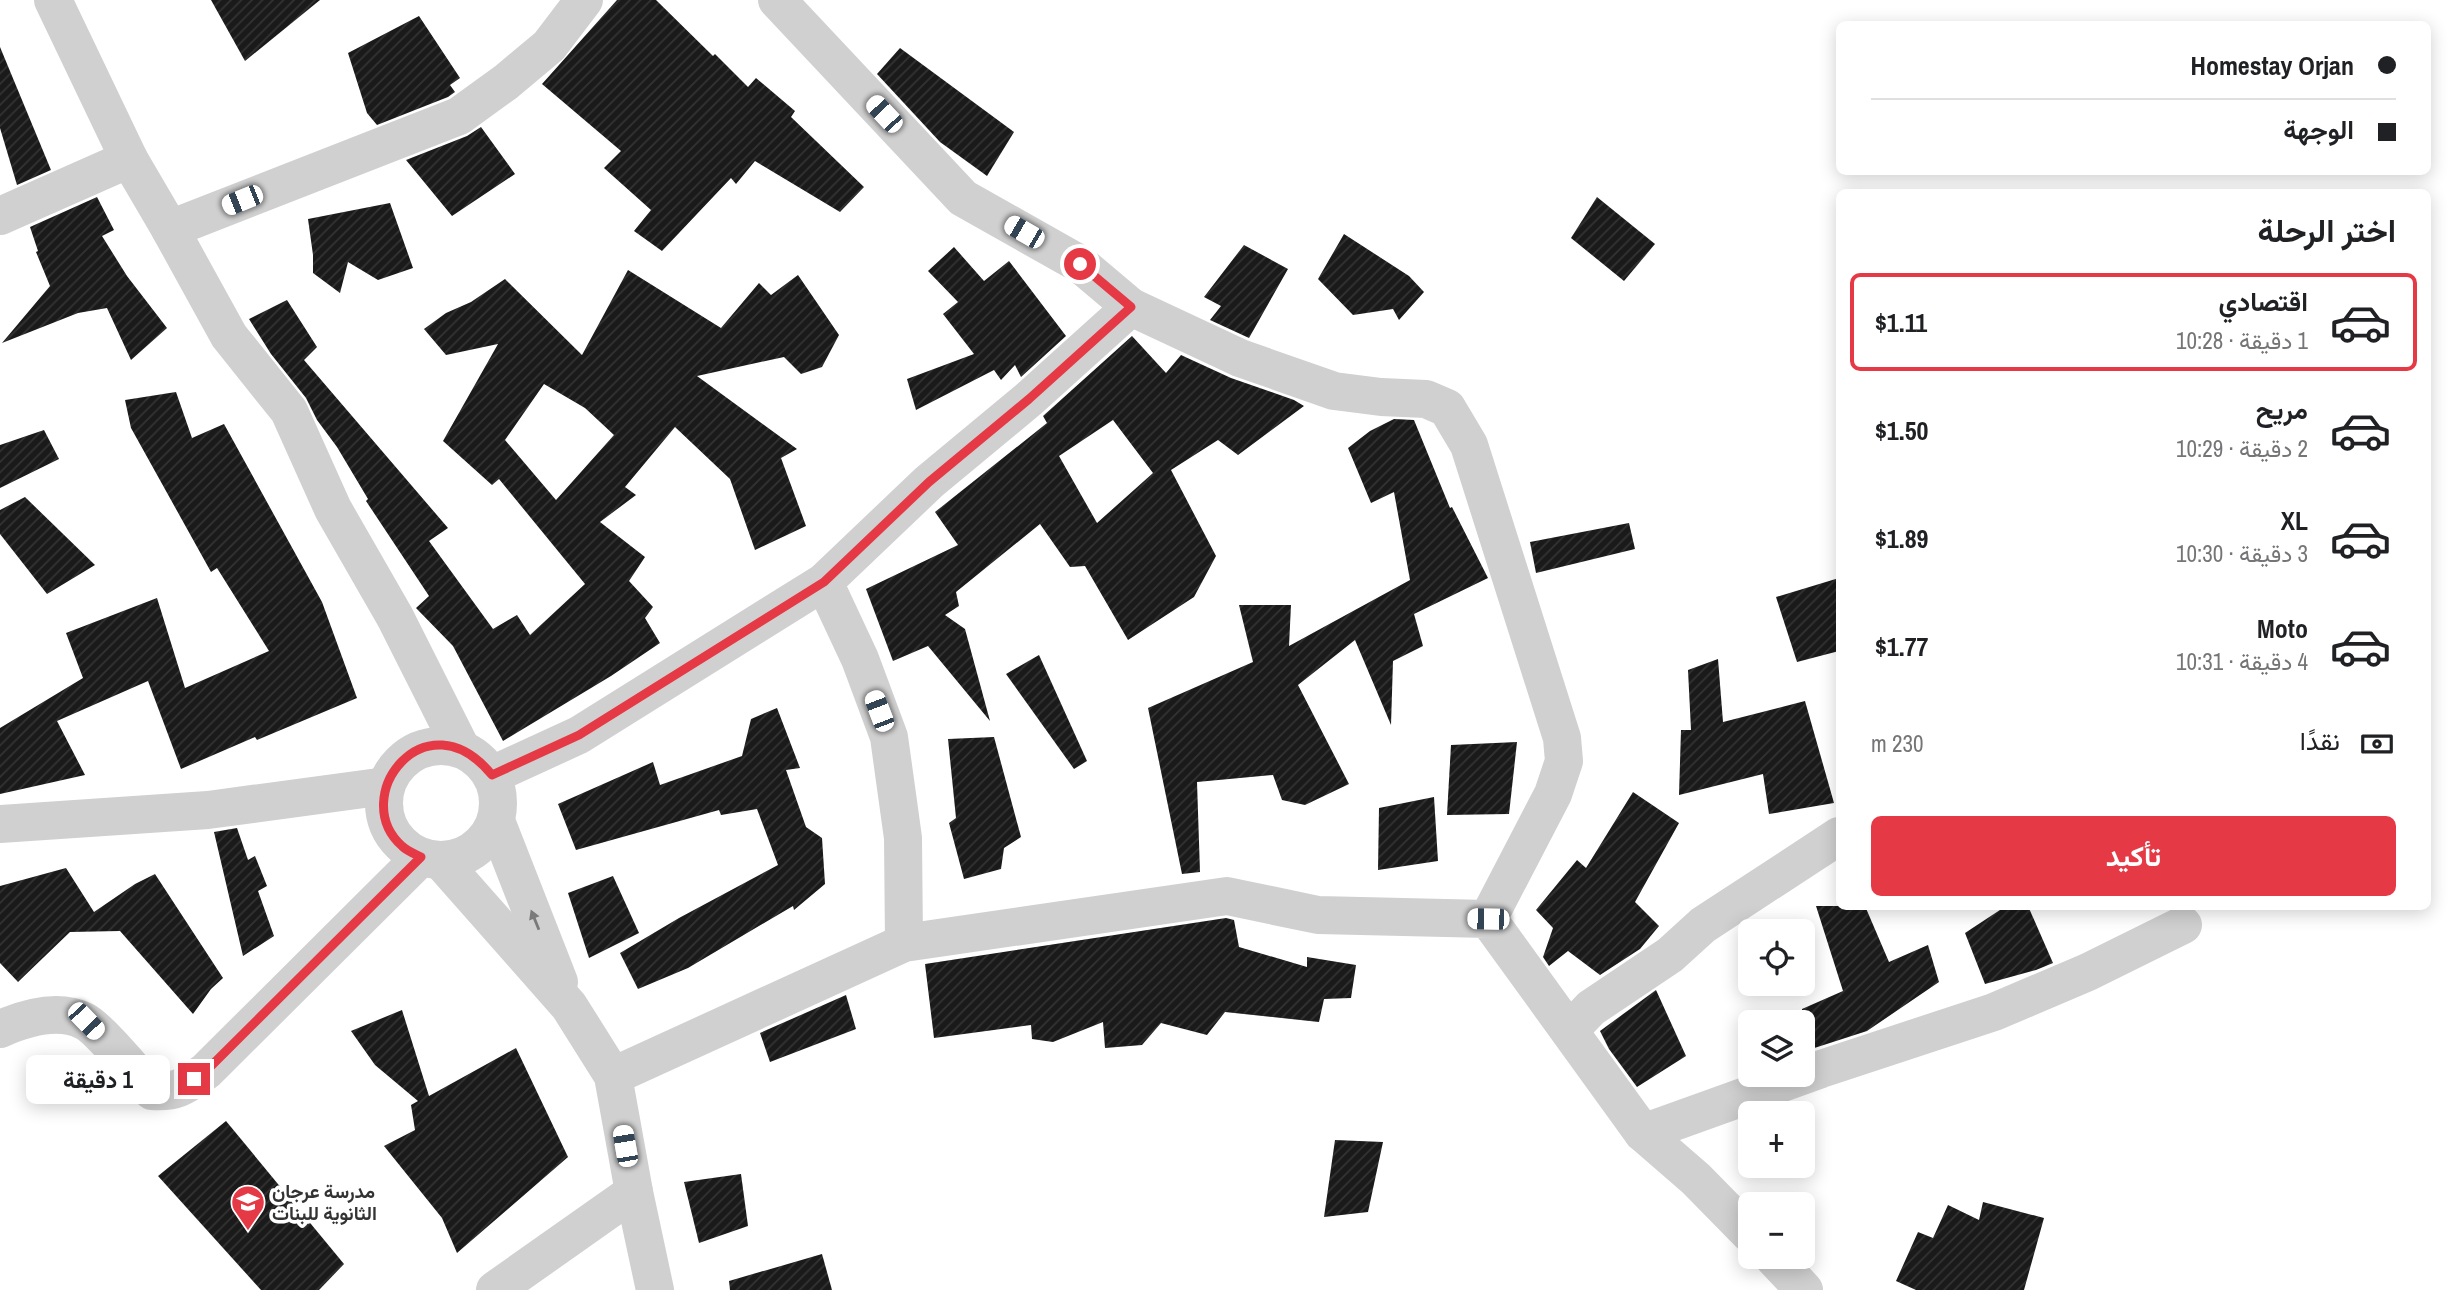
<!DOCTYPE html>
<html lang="ar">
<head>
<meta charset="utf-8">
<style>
  body { margin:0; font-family:"Archivo Narrow",Vazirmatn,sans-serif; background:#f2f2f2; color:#202124; direction:rtl; height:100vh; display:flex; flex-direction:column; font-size:26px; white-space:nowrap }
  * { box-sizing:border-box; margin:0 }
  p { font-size:23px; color:#757577 }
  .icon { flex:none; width:38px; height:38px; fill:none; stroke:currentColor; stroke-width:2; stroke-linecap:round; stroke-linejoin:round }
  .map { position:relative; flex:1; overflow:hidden; direction:ltr }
  .side { position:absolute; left:1836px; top:189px; width:595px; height:721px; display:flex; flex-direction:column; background:#fff; border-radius:10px; box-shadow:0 4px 18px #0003; direction:rtl }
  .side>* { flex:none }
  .guide { position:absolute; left:1836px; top:21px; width:595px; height:154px; border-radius:10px; box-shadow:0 4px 18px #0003; direction:rtl; display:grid; align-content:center; height:154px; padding:0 35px; background:#fff }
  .fabs { position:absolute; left:1738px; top:919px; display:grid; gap:14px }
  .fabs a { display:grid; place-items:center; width:77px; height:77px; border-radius:10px; background:#fff; box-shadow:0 4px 18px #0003; font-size:35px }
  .end { position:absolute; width:32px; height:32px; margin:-16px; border:9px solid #e63946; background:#fff; box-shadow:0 0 0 4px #fff }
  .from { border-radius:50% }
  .bubble { position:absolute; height:49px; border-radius:10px; background:#fff; box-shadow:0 4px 18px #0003; font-size:23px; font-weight:700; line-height:49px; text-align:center; direction:rtl }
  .car { position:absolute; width:21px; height:42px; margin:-21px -10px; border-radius:9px; box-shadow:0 0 5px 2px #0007; background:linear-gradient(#fff 24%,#345 0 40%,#fff 0 76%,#345 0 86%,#fff 0) }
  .guide b { display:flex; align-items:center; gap:24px; height:66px; font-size:26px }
  .guide b+b { border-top:2px solid #e0e0e0 }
  .guide i { width:18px; height:18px; background:#202124 }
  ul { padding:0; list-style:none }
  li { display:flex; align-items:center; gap:21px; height:98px; margin:0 14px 10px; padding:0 21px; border:4px solid transparent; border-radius:10px }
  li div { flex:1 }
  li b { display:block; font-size:26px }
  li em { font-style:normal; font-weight:700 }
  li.on { border-color:#e63946 }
  li>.icon { width:63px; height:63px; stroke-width:1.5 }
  h2 { padding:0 35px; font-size:32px; line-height:84px }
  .pay { display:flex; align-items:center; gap:18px; height:77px; padding:0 35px; font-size:26px }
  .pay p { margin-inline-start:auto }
  .cta { display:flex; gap:14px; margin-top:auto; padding:14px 35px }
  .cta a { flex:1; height:80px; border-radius:10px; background:#e63946; color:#fff; font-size:28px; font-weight:700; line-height:80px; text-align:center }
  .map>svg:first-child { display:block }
</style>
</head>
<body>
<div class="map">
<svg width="2453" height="1290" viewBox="0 0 2453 1290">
  <defs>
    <pattern id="building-hatch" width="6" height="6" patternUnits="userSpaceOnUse" patternTransform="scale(1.75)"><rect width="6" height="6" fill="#1a1a1a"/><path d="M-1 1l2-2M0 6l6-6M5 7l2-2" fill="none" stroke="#333"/></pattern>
  </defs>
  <rect width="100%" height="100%" fill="#fff"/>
  <g fill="url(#building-hatch)" fill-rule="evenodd">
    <polygon points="211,0 320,0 245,61"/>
    <polygon points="617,0 656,0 713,56 715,54 748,87 756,78 795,111 791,117 864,187 840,212 755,161 736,184 731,178 662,251 634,231 651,210 604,168 621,151 542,84"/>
    <polygon points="419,16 460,78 450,85 455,92 448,97 377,125 367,113 348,53"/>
    <polygon points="0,47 51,170 17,185 0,128"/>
    <polygon points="900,48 1014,132 987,176 940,142 877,74"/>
    <polygon points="481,127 515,174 452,216 406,160 467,136"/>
    <polygon points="97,197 114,230 102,236 127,276 167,328 131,360 107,308 78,313 2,343 50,286 36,252 38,251 30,227"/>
    <polygon points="1597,197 1655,244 1624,281 1571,238"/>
    <polygon points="390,203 413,268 378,280 348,262 340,293 313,273 313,255 308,219"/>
    <polygon points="1344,234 1409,276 1424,292 1399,320 1393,309 1353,315 1318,279"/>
    <polygon points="1244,245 1288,269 1249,338 1210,320 1221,306 1204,297"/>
    <polygon points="954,247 984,281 1009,261 1066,336 1021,377 1015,365 1001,380 994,370 916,410 907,379 974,354 943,314 958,302 928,271"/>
    <path d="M628,270l93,58 38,-45 12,12 27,-20 41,60 -17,32 -21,7 -17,-17 -87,19 100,73 -16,9 25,68 -51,24 -25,-71 -55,-52 -50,60 11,8 -36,27 45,35 -16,24 24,26 -8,11 15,25 -49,33 -108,65 -50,-95 -37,-38 13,-12 -63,-95 2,-2 -31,-52 -20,-27 -11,-22 -35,-44 -22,-35 38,-19 30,47 -13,13 144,168 -19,13 64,88 24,-14 13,20 55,-51 -86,-105 -7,6 -49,-44 55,-97 -52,11 -22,-26 22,-16 25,-11 34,-23 77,76zM544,384l41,24 29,27 -58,65 -51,-60z"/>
    <path d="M1132,336l34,37 15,-18 50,23 63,22 10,6 -66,49 -20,-15 -47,30 45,86 -22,41 -66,43 -43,-74 -15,1 -30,-43 -84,68 3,14 -14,9 20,14 25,92 -62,-75 -35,15 -27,-72 92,-44 -23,-33 112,-89 -4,-7zM1113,420l40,53 -56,50 -38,-67z"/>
    <polygon points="176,392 192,438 224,424 322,602 357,698 257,740 255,737 181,769 148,681 57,721 85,775 0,794 0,728 83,678 66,633 157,598 185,688 269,651 217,568 211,572 131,428 125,400"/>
    <polygon points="1394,419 1414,420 1450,508 1452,507 1488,578 1414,614 1423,646 1393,661 1391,725 1355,640 1298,685 1349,784 1305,805 1282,800 1273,775 1197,782 1200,872 1182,874 1148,708 1253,662 1239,605 1291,605 1289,646 1410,580 1394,492 1371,503 1348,448 1370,431"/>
    <polygon points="44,430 59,459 0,488 0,445"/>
    <polygon points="25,497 95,565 47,594 0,534 0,510"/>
    <polygon points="1629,523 1635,549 1536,573 1530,542"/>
    <polygon points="1839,578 1839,651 1797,662 1776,597"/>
    <polygon points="1039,655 1087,761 1074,769 1006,674"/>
    <polygon points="1718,659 1723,722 1805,701 1834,803 1769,814 1763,774 1679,795 1681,730 1691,730 1688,670"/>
    <polygon points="777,708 800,768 786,770 806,827 822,838 825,884 794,910 793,906 688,968 638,989 620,953 679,918 778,865 757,809 721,815 719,810 576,850 558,804 653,762 660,785 742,756 751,719"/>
    <polygon points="994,737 1021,837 1004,848 1001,869 964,879 949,823 956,818 948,739"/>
    <polygon points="1517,742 1509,814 1447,815 1451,745"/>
    <polygon points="1633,792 1679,823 1635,902 1659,926 1640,949 1600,975 1568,951 1549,966 1543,957 1553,928 1536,910 1577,860 1586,868"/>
    <polygon points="1434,797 1438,861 1378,870 1379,808"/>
    <polygon points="237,828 248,860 255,856 267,886 258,891 274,936 243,956 214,832"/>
    <polygon points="66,868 94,912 135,884 155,874 223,978 211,989 193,1014 120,931 70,932 18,982 0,963 0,886"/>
    <polygon points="613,876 639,933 589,958 568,893"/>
    <polygon points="1816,906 1865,906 1889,962 1928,945 1939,982 1867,1031 1802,1052 1802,1009 1843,991"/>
    <polygon points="2006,906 2028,906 2053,963 2036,970 1985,984 1965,933"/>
    <polygon points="1226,918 1234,920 1239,947 1307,967 1307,957 1356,965 1351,998 1324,999 1319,1022 1225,1012 1207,1035 1161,1023 1142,1045 1105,1048 1103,1022 1053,1042 1032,1039 1031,1025 934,1038 925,964"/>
    <polygon points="1656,990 1686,1056 1637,1087 1609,1049 1600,1031"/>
    <polygon points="846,995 856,1029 770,1062 760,1033"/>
    <polygon points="402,1010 429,1096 516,1048 568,1157 457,1253 442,1218 384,1146 415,1130 411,1105 418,1101 375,1065 351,1031"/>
    <polygon points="226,1121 344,1264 319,1290 261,1290 158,1176"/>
    <polygon points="1335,1140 1383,1142 1368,1212 1324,1217"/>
    <polygon points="741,1174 748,1226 699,1243 684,1182"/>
    <polygon points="1983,1202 2044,1218 2024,1290 1916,1290 1896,1281 1918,1232 1933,1238 1948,1205 1979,1220"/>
    <polygon points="822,1254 832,1290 730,1290 729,1281"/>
  </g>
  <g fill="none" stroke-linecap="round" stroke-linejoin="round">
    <g stroke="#d0d0d0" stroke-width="38">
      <polyline points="53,0 129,159 170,229 229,336 289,411 333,509 395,617 461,748"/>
      <polyline points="777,0 963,198 1080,264 1131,307 1240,358 1334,391 1381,397 1426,399 1447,408 1469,445 1562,738 1564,761 1553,794 1488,919"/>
      <polyline points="0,216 129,159"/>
      <polyline points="170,229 459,116 506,82 549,46 584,0"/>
      <polyline points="824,582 860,659 889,737 903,838 904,943"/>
      <circle cx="441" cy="803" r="57"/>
      <polyline points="492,775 579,735 824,582 929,482 1029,399 1131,307"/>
      <polyline points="496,821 559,982"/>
      <polyline points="0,824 208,810 386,786"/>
      <polyline points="441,861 569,1006 613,1076 634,1192 655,1290"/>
      <path d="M0,1029c25,-11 58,-21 84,-8 15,7 54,55 68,70 26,2 34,-6 54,-20l215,-214"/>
      <polyline points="1570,1030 1591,1008 1670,955 1703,925 1839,836"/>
      <polyline points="613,1076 904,943 1227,896 1318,915 1488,919 1643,1133 1696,1179 1750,1234"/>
      <polyline points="1643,1133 1821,1069 1994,1012 2088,972 2183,925"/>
      <polyline points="1772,1256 1804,1290"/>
      <polyline points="495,1290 634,1192"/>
    </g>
  </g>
  <defs><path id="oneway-solid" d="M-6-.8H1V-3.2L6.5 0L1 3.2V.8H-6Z" transform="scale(1.75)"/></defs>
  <use fill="#7a7a7a" href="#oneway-solid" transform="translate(535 920) rotate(-112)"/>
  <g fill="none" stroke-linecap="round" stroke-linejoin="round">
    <path stroke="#e63946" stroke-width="9" d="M194,1079l12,-8 215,-214c-6,-3 -14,-6 -19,-11 -55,-49 24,-152 90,-71l87,-40 245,-153 105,-100 100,-83 102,-92 -51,-43"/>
  </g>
  <defs>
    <g id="school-pin" transform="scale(1.75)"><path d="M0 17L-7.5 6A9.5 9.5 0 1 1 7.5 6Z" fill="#e63946" stroke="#fff"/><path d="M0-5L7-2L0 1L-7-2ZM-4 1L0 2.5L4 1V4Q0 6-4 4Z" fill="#fff"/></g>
  </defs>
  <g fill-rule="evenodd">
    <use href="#school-pin" x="248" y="1202"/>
  </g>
  <g text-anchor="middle" stroke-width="7" stroke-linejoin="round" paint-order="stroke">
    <g font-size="19" font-weight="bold" fill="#333" stroke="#fff" text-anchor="start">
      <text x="272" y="1198">مدرسة عرجان<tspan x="272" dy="22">الثانوية للبنات</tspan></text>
    </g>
  </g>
</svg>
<div class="fabs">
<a><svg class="icon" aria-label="locate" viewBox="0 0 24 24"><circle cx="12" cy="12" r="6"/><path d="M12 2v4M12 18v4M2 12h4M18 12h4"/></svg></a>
<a><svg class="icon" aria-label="layers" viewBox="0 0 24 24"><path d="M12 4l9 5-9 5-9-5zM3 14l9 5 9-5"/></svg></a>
<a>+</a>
<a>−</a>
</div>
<i class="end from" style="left:1080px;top:264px"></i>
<i class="end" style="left:194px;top:1079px"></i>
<div class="bubble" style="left:26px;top:1055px;width:144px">1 دقيقة</div>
<i class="car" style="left:884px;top:114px;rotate:317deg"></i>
<i class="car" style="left:242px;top:200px;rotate:248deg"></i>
<i class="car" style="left:1024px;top:232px;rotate:300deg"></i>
<i class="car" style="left:879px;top:711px;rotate:339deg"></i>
<i class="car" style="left:1488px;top:919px;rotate:271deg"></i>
<i class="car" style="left:86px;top:1021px;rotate:136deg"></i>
<i class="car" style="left:625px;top:1146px;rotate:350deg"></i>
<div class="guide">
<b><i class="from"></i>Homestay Orjan</b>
<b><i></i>الوجهة</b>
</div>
<section class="side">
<h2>اختر الرحلة</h2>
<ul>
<li class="on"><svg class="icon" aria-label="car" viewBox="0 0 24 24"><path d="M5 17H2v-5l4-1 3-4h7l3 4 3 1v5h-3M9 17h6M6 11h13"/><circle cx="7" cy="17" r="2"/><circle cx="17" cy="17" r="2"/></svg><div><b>اقتصادي</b><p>1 دقيقة · 10:28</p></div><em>$1.11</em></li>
<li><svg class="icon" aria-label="car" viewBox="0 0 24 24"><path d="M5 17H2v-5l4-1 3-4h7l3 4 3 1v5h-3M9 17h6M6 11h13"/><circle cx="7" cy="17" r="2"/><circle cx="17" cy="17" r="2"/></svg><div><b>مريح</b><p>2 دقيقة · 10:29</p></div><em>$1.50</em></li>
<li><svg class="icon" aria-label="car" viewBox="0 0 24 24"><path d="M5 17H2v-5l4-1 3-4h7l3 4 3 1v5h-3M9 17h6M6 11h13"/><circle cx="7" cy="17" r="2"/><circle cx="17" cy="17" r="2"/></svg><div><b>XL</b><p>3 دقيقة · 10:30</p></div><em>$1.89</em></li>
<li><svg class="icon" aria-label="car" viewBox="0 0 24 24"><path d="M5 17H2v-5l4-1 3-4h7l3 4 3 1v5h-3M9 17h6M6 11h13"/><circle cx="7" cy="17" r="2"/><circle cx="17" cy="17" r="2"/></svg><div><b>Moto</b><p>4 دقيقة · 10:31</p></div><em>$1.77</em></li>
</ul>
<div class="pay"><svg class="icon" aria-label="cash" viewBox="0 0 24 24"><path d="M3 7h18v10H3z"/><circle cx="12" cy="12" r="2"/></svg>نقدًا<p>230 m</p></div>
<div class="cta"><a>تأكيد</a></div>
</section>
</div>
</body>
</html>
